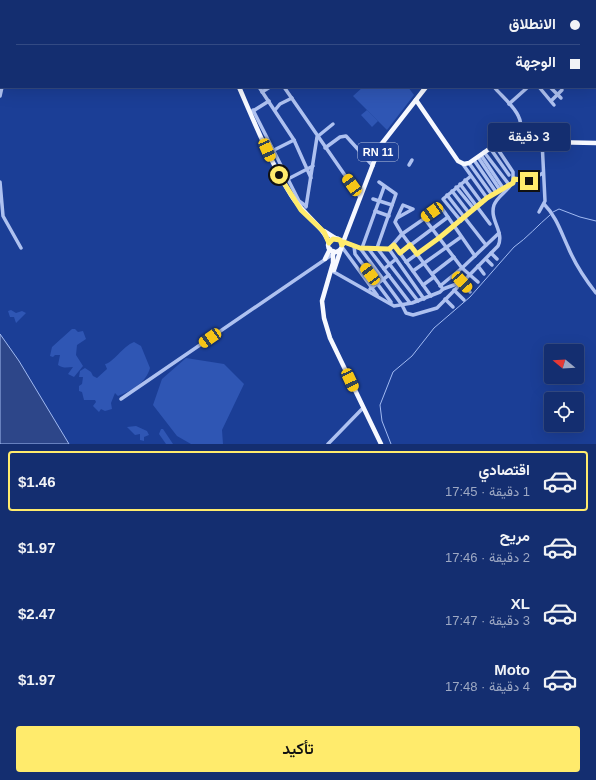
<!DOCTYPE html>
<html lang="ar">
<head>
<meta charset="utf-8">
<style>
  body { margin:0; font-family:Helvetica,Vazirmatn,sans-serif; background:#213a78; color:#f1f3f6; direction:rtl; height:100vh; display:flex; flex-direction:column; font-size:15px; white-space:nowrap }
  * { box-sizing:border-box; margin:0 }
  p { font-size:13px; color:#9da8c3 }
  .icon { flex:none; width:22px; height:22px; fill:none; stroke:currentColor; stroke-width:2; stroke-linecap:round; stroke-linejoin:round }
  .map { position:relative; height:444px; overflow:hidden; direction:ltr }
  .details { display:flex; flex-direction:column; background:#142e70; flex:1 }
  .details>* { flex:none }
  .banner { position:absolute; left:0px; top:0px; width:596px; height:88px; box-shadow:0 4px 16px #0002,0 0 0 1px #334a83; direction:rtl; display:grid; align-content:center; height:88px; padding:0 16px; background:#142e70 }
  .needle { width:26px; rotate:288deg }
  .buttons { position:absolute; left:544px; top:344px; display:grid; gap:8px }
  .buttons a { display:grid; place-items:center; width:40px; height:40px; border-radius:4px; background:#142e70; box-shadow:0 4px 16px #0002,0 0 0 1px #334a83; font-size:20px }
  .end { position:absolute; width:18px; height:18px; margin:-9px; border:5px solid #ffeb6c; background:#111; box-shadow:0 0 0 2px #111 }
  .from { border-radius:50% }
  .bubble { position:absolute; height:28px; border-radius:4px; background:#142e70; box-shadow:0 4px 16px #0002,0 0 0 1px #334a83; font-size:13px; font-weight:600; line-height:28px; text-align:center; direction:rtl }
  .car { position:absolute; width:12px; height:24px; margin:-12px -6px; border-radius:5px; box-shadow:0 0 3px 1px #0007; background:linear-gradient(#f5c518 24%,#345 0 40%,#f5c518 0 76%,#345 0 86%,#f5c518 0) }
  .banner b { display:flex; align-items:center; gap:14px; height:38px; font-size:15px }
  .banner b+b { border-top:1px solid #334a83 }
  .banner i { width:10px; height:10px; background:#f1f3f6 }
  ul { padding:7px 0 0; list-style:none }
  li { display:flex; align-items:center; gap:12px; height:60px; margin:0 8px 6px; padding:0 8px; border:2px solid transparent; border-radius:4px }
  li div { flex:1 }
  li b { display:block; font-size:15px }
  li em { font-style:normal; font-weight:600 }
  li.on { border-color:#ffeb6c }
  li>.icon { width:36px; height:36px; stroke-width:1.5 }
  .cta { display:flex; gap:8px; margin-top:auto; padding:8px 16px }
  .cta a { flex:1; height:46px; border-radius:4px; background:#ffeb6c; color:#111; font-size:16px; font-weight:600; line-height:46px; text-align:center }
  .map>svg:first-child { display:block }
</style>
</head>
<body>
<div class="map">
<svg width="596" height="444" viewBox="0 0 596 444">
  <rect width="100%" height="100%" fill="#1b3e96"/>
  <g fill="#2f56b4">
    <polygon points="363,87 408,87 414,95 387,130 353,96"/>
    <polygon points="367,110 378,121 372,127 361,115"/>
    <polygon points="11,310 16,313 22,311 26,313 16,323 14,317 10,317 8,311"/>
    <path d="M72,329h3l3,3 5,-1 3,8 -9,6 -1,10 7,11 -9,11 -6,-3 5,-7c-5,0 -9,2 -15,-2l2,-10h-5l-2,2 -3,-1 2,-9z"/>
    <path d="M134,342l7,4 9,22c-4,15 -19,23 -32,28l-3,-3 -4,10 1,6 -7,2 -4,-2 -2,3 -6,-6 3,-4 -1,-2h-11l-2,-8 -3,-1v-5l3,-2 1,-7h-4l1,-6 5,-3 6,4 2,4 4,2 10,-9 -2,-5c8,-1 18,-18 29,-22z"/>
    <polygon points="186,358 224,364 244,384 222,430 223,444 191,444 177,436 153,405 162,379"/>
    <polygon points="136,426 147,431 149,435 144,437 144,441 140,440 140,434 135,435 127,427"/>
    <polygon points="161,429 163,429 173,444 166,444 159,434"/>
  </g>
  <polygon fill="#2d4689" stroke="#a1baf2" points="0,334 19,361 69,444 0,444"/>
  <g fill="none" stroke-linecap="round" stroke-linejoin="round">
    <g stroke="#a1baf2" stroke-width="1">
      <polyline points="553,212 559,209 580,217 596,221"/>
      <path d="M391,444l-9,-23 -2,-16 13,-33 19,-16 22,-28 36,-31 44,-50c13,-9 24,-22 36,-32"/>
    </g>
    <g stroke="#aec1f0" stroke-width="3.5">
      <polyline points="15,0 15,1"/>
      <polyline points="366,0 367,1"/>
      <polyline points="388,0 389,1"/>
      <polyline points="396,0 396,1"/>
      <polyline points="505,0 506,1"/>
      <polyline points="533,0 534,1"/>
      <polyline points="554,0 555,1"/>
      <polyline points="592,0 593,1"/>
      <polyline points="318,1 319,0"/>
      <polyline points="439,1 440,0"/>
      <polyline points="459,1 460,0"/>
      <polyline points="486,1 488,0"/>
      <polyline points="518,1 519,0"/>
      <polyline points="595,3 596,5"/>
      <polyline points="595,23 596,22"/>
      <polyline points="0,47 1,45"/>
      <polyline points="0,64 1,62"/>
      <polyline points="259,87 294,140 311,178"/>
      <polyline points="284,87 360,197"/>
      <path d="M494,87c10,12 33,29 25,45"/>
      <polyline points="539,87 554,105"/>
      <polyline points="550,87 561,98"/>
      <polyline points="262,92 270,87"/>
      <polyline points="0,96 2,87"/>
      <polyline points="551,101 562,90"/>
      <polyline points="509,104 528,87"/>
      <polyline points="253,110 299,201 306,206"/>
      <polyline points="275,110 280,104 292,98"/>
      <polyline points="253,111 269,101"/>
      <polyline points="515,131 521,124"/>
      <polyline points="325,148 340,137 346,136 373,166"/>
      <polyline points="490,148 509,175"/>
      <polyline points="274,150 294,140"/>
      <polyline points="481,155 503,188"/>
      <polyline points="478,157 500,190"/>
      <polyline points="474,160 496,192"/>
      <polyline points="462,163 487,198"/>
      <polyline points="469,163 492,195"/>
      <polyline points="409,165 412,160"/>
      <polyline points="288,179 313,166"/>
      <polyline points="514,179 529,181 543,173"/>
      <polyline points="465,180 482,203"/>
      <polyline points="0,182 3,216 21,248"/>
      <polyline points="379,182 396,194 377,248 418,301"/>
      <polyline points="460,184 490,224"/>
      <polyline points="456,187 474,209"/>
      <polyline points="452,191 469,213"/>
      <polyline points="447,195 486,245"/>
      <polyline points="373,199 392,205"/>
      <path d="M544,204c12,12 17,28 24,43 7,17 17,32 28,46"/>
      <polyline points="306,207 317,137 333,124"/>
      <polyline points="375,211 389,216"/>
      <polyline points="539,212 545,201 542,141"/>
      <polyline points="424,218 462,268 478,282"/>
      <polyline points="461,221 443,199 471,176"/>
      <polyline points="344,242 360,248 389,249 402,234 441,207 475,256"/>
      <polyline points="394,245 431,296"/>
      <polyline points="354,246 355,254 391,302"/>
      <polyline points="342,247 377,295"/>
      <path d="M360,248l42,57 4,8 7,2 24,-7 61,-62c7,-14 -9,-26 -4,-41 3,-8 12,-13 16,-19l-26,-34"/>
      <polyline points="362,248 384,187"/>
      <polyline points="368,248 410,303"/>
      <polyline points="389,249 424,299"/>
      <polyline points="400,253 448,217"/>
      <polyline points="491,253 497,259"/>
      <polyline points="486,259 492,265"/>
      <polyline points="406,262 439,238 487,198 513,183 513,172 495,145"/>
      <polyline points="478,266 484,274"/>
      <polyline points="384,269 396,259"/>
      <polyline points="413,271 461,237"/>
      <polyline points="334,272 394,306 412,303 440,292 443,289 402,234 395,222 403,205 413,209 397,218"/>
      <polyline points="432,274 454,257"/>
      <polyline points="423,285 434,277"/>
      <polyline points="440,286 462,268 499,233"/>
      <polyline points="370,289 389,275"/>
      <polyline points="443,289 462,282 470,292"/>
      <polyline points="454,290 464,300"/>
      <polyline points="445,299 453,307"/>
      <polyline points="121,399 336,252"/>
      <polyline points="328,444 363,408"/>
    </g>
    <g stroke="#f6f8ff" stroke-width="4.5">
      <polyline points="200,0 200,1"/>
      <polyline points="419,0 420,1"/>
      <path d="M239,87c16,37 31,74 52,108 10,17 33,32 38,48"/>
      <polyline points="416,100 458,161 464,164 469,163 512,133"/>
      <circle cx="516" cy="135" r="4"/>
      <polyline points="519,133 548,142 596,143"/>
      <polyline points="517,138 532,139"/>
      <polyline points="324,231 335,238"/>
      <circle cx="335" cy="245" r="7"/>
      <polyline points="342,245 380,146 426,87"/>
      <polyline points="333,251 333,263 322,301 324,318 330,338 381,444"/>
      <polyline points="325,259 330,249"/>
      <polyline points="334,270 341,249"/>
    </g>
  </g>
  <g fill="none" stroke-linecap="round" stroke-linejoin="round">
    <polyline stroke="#ffeb6c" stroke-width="5" points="279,175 301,210 324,232 329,243 333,239 340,240 342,245 344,242 360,248 389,249 394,245 400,253 410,245 417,254 439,238 487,198 513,183 514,179 529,181"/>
  </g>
  <g text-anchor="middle" stroke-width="3" stroke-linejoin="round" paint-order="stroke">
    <rect fill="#1b3e96" stroke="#bbc5e0" stroke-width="1" x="358" y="143" width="40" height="18" rx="3"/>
    <g font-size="11" font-weight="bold" fill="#fff">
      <text x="378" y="156">RN 11</text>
    </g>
  </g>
</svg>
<div class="buttons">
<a><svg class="needle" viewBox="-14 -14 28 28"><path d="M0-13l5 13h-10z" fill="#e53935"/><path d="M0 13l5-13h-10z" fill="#9da8c3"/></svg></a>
<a><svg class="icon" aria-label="locate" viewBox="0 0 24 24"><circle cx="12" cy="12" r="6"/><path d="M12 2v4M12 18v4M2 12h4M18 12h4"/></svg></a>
</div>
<i class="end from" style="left:279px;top:175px"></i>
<i class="end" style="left:529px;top:181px"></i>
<div class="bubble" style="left:488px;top:123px;width:82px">3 دقيقة</div>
<i class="car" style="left:267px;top:150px;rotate:156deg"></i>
<i class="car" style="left:352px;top:185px;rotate:324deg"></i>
<i class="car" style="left:432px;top:212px;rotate:234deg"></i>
<i class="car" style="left:370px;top:274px;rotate:323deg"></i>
<i class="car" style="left:462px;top:282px;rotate:138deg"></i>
<i class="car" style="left:210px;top:338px;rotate:236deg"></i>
<i class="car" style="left:350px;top:380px;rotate:155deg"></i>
<div class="banner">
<b><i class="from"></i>الانطلاق</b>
<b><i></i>الوجهة</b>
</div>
</div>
<section class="details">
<ul>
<li class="on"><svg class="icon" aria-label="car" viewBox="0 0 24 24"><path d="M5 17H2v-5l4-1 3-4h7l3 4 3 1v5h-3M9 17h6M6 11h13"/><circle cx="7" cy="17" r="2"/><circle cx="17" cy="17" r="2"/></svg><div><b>اقتصادي</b><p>1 دقيقة · 17:45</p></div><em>$1.46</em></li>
<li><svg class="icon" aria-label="car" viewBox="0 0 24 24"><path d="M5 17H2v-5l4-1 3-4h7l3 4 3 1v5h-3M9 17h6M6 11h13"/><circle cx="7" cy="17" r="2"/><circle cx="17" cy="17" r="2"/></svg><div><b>مريح</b><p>2 دقيقة · 17:46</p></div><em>$1.97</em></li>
<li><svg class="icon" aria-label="car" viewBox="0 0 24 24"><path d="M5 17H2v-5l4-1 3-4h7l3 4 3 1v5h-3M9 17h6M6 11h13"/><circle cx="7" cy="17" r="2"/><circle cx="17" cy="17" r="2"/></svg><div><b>XL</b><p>3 دقيقة · 17:47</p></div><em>$2.47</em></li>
<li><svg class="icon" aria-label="car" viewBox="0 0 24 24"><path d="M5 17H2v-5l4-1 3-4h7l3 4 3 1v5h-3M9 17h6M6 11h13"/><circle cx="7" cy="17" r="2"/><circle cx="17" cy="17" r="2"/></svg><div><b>Moto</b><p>4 دقيقة · 17:48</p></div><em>$1.97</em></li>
</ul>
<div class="cta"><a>تأكيد</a></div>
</section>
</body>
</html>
